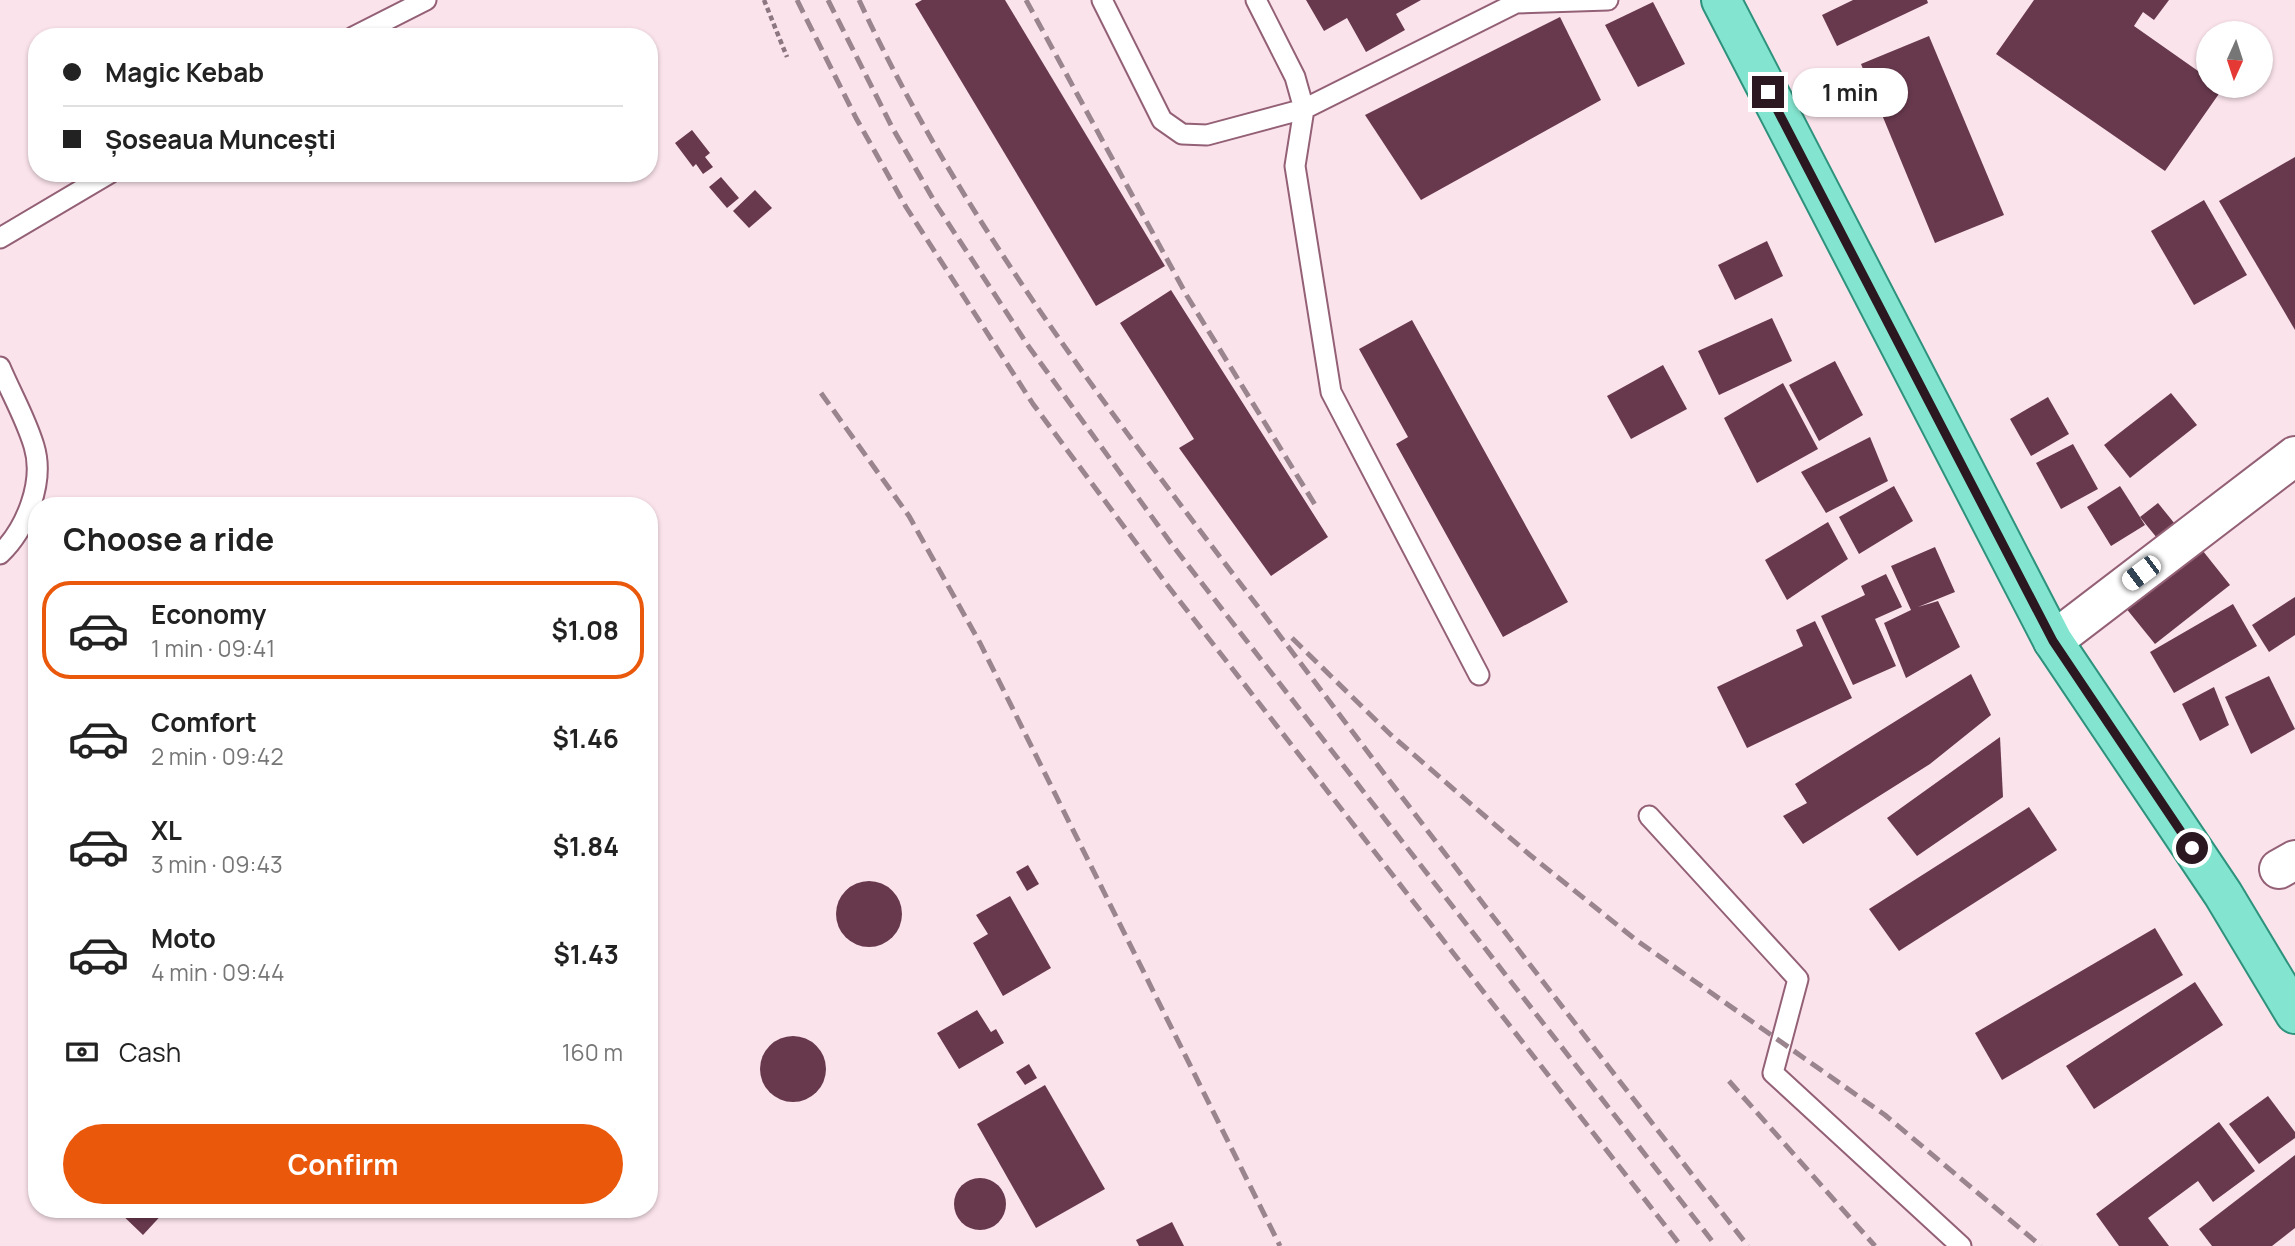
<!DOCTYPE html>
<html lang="en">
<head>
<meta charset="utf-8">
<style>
  body { margin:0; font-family:Manrope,sans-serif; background:#f2f2f2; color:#222; height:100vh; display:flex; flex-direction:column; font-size:26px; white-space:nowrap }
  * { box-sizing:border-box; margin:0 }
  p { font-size:23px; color:#767676 }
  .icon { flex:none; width:38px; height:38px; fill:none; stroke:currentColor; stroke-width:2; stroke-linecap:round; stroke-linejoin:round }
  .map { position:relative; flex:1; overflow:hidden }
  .sheet { position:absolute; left:28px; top:497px; width:630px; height:721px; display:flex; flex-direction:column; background:#fff; border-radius:28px; box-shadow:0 2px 5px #0004 }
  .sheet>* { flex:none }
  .top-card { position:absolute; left:28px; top:28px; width:630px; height:154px; border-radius:28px; box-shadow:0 2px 5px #0004; display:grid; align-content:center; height:154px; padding:0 35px; background:#fff }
  .needle { width:46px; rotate:183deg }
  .fabs { position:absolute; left:2196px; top:21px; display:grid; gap:14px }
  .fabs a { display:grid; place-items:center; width:77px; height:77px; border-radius:50%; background:#fff; box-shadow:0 2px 5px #0004; font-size:35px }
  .end { position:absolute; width:32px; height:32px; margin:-16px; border:9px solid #2b1720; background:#fff; box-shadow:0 0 0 4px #fff }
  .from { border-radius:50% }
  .bubble { position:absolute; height:49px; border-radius:24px; background:#fff; box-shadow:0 2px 5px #0004; font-size:23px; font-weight:700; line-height:49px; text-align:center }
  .car { position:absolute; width:21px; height:42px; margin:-21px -10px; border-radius:9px; box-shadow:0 0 5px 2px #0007; background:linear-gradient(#fff 24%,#345 0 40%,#fff 0 76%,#345 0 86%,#fff 0) }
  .top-card b { display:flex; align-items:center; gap:24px; height:66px; font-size:26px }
  .top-card b+b { border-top:2px solid #e0e0e0 }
  .top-card i { width:18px; height:18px; background:#222 }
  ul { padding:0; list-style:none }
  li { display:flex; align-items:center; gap:21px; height:98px; margin:0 14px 10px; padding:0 21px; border:4px solid transparent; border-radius:28px }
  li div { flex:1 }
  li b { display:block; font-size:26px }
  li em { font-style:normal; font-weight:700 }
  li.on { border-color:#ea580c }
  li>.icon { width:63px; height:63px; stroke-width:1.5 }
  h2 { padding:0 35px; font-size:32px; line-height:84px }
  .pay { display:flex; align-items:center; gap:18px; height:77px; padding:0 35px; font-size:26px }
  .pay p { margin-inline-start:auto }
  .primary-button { display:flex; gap:14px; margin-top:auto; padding:14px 35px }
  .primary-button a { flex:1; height:80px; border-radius:42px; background:#ea580c; color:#fff; font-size:28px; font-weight:700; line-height:80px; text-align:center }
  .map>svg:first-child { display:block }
</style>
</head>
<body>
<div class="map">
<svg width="2295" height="1246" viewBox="0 0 2295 1246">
  <rect width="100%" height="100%" fill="#fbe3ec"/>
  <g fill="#68394d">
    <polygon points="922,0 1005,0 1165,266 1096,306 915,4"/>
    <polygon points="1306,0 1421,0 1396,14 1405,30 1366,52 1347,18 1324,31"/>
    <polygon points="1853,0 1927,0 1928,3 1837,46 1822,15"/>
    <polygon points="2034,0 2169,0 2154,20 2143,12 2134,26 2208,78 2208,86 2223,88 2165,171 1996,54"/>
    <polygon points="1653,2 1685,64 1638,87 1605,25"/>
    <polygon points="1560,17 1601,100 1421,200 1365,115"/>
    <polygon points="1929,36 2004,215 1935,243 1861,64"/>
    <polygon points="692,130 710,153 705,157 713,167 703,174 696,164 693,167 675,143"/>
    <polygon points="2295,157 2295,330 2219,201"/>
    <polygon points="721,177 739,198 727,208 709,187"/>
    <polygon points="755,190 772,208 749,228 733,211"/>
    <polygon points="2204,200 2247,275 2194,305 2151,231"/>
    <polygon points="1767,241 1783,276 1735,300 1718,265"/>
    <polygon points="1171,290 1328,537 1271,576 1179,448 1194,439 1120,323"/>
    <polygon points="1772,318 1792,361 1719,395 1698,351"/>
    <polygon points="1412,320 1568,602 1503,637 1396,444 1408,437 1359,349"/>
    <polygon points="1835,361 1863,415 1819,441 1789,385"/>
    <polygon points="1663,365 1687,409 1631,439 1607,396"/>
    <polygon points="1783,383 1818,449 1757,483 1724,418"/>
    <polygon points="2171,393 2197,425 2130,478 2104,445"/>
    <polygon points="2048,397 2069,434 2031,456 2010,419"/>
    <polygon points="1870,437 1888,481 1826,513 1801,472"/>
    <polygon points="2073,444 2098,489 2061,509 2036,463"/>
    <polygon points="1894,486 1913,521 1859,554 1839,517"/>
    <polygon points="2120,486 2145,525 2111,546 2087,507"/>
    <polygon points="2158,503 2179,529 2161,543 2140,517"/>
    <polygon points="1828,522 1848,559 1787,600 1765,560"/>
    <polygon points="2199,546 2230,585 2155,644 2125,607"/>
    <polygon points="1935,547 1955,592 1918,607 1938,601 1960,647 1906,678 1884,623 1911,610 1891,566"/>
    <polygon points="1886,574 1902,607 1875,619 1896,666 1853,685 1821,616 1865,595 1861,586"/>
    <polygon points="2295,597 2295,635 2269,652 2252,625"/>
    <polygon points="2233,604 2257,646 2174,693 2150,652"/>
    <polygon points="1815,621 1852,698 1747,748 1717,687 1803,646 1796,630"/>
    <polygon points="1971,674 1991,715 1930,764 1803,844 1783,816 1807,803 1795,784"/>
    <polygon points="2269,676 2295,729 2251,754 2225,697"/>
    <polygon points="2214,687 2229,725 2200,741 2182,704"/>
    <polygon points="2000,737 2003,797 1917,856 1887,818"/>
    <polygon points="2029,807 2057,850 1899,951 1869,909"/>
    <polygon points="1028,865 1039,884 1027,891 1016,872"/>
    <circle cx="869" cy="914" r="33"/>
    <polygon points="1010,896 1051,968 1003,996 973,943 988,934 976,915"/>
    <polygon points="2155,928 2183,975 2002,1080 1975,1033"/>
    <polygon points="2195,982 2223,1025 2094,1109 2066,1066"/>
    <polygon points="977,1010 991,1032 996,1029 1004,1043 959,1069 937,1033"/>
    <circle cx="793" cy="1069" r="33"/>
    <polygon points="1029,1064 1037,1078 1025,1085 1016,1072"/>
    <polygon points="1045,1085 1105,1189 1036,1228 977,1124"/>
    <polygon points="2268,1096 2295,1132 2295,1138 2259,1164 2229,1124"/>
    <polygon points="2219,1122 2255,1171 2213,1202 2198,1181 2148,1218 2169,1246 2119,1246 2096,1214"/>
    <polygon points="2295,1155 2295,1228 2272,1246 2212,1246 2199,1229"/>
    <circle cx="980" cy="1204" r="26"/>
    <polygon points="116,1209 167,1209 143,1235"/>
    <polygon points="1172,1222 1184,1246 1139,1246 1136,1240"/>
  </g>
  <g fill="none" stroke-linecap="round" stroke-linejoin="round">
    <g stroke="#936075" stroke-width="23">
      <g id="lane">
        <polyline points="1102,0 1162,120 1182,134 1207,135 1304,109 1295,77 1256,0"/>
        <polyline points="353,37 426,0"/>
        <polyline points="0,238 110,173"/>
        <path d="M0,367c11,26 26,52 34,79 11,36 -8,83 -34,108"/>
        <polyline points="1479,675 1331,392 1295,166 1304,109 1516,3 1608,0"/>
        <polyline points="1649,816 1798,979 1773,1073 1961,1246"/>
      </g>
    </g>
    <g stroke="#936075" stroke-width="42">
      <g id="street">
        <polyline points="2053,641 2295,456"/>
        <polyline points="2279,869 2295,860"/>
      </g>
    </g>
    <g stroke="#2e927d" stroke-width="42">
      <polyline id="primary" points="1721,0 2053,641 2223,894 2295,1014"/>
    </g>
    <polyline stroke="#8c767f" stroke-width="4.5" stroke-dasharray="5 3.5" stroke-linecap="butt" points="764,0 787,57"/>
    <use href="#lane" stroke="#fff" stroke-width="19"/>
    <use href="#street" stroke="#fff" stroke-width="38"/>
    <use href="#primary" stroke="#83e5cf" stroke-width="38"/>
    <g stroke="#9a848d" stroke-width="5" stroke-dasharray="14 7" stroke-linecap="butt">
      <polyline points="797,0 856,118 906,207 1033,404 1168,586 1681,1246"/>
      <polyline points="828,0 892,127 937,206 1029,347 1173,546 1716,1246"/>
      <path d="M859,0c104,224 257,420 406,616 159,211 320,422 483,630"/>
      <polyline points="1026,0 1187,296 1317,508"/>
      <polyline points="821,393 909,516 980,643 1280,1246"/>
      <polyline points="1292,638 1391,735 1530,855 1636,940 1885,1115 2041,1246"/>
      <polyline points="1729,1081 1875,1246"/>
    </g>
  </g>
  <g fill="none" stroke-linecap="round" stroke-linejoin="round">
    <polyline stroke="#2b1720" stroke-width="9" points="1768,92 2053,641 2192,848"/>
  </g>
</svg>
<div class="fabs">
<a><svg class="needle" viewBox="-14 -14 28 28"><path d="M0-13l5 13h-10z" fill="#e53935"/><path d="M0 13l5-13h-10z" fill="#767676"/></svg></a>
</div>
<i class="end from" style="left:2192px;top:848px"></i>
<i class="end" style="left:1768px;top:92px"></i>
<div class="bubble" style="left:1792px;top:68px;width:116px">1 min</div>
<i class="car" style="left:2141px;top:573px;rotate:233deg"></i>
<div class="top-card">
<b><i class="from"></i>Magic Kebab</b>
<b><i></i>Șoseaua Muncești</b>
</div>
<section class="sheet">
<h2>Choose a ride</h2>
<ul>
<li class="on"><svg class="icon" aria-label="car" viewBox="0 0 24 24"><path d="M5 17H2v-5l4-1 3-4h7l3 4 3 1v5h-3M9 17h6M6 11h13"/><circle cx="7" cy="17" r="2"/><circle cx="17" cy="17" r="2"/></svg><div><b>Economy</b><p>1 min · 09:41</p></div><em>$1.08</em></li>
<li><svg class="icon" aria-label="car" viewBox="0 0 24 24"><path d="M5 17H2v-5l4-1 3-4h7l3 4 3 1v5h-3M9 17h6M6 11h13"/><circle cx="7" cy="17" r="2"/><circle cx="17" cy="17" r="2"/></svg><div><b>Comfort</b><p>2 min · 09:42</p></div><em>$1.46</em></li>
<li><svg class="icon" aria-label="car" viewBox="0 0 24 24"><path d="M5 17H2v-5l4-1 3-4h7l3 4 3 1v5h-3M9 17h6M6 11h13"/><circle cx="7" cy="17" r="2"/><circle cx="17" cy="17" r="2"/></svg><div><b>XL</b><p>3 min · 09:43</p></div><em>$1.84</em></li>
<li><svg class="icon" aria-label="car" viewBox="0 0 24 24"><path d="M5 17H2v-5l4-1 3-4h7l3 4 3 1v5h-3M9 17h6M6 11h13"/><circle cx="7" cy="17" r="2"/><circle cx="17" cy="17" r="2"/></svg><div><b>Moto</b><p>4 min · 09:44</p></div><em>$1.43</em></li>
</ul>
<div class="pay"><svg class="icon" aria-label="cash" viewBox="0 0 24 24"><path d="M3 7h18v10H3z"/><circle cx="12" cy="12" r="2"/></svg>Cash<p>160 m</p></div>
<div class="primary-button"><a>Confirm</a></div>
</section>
</div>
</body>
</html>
